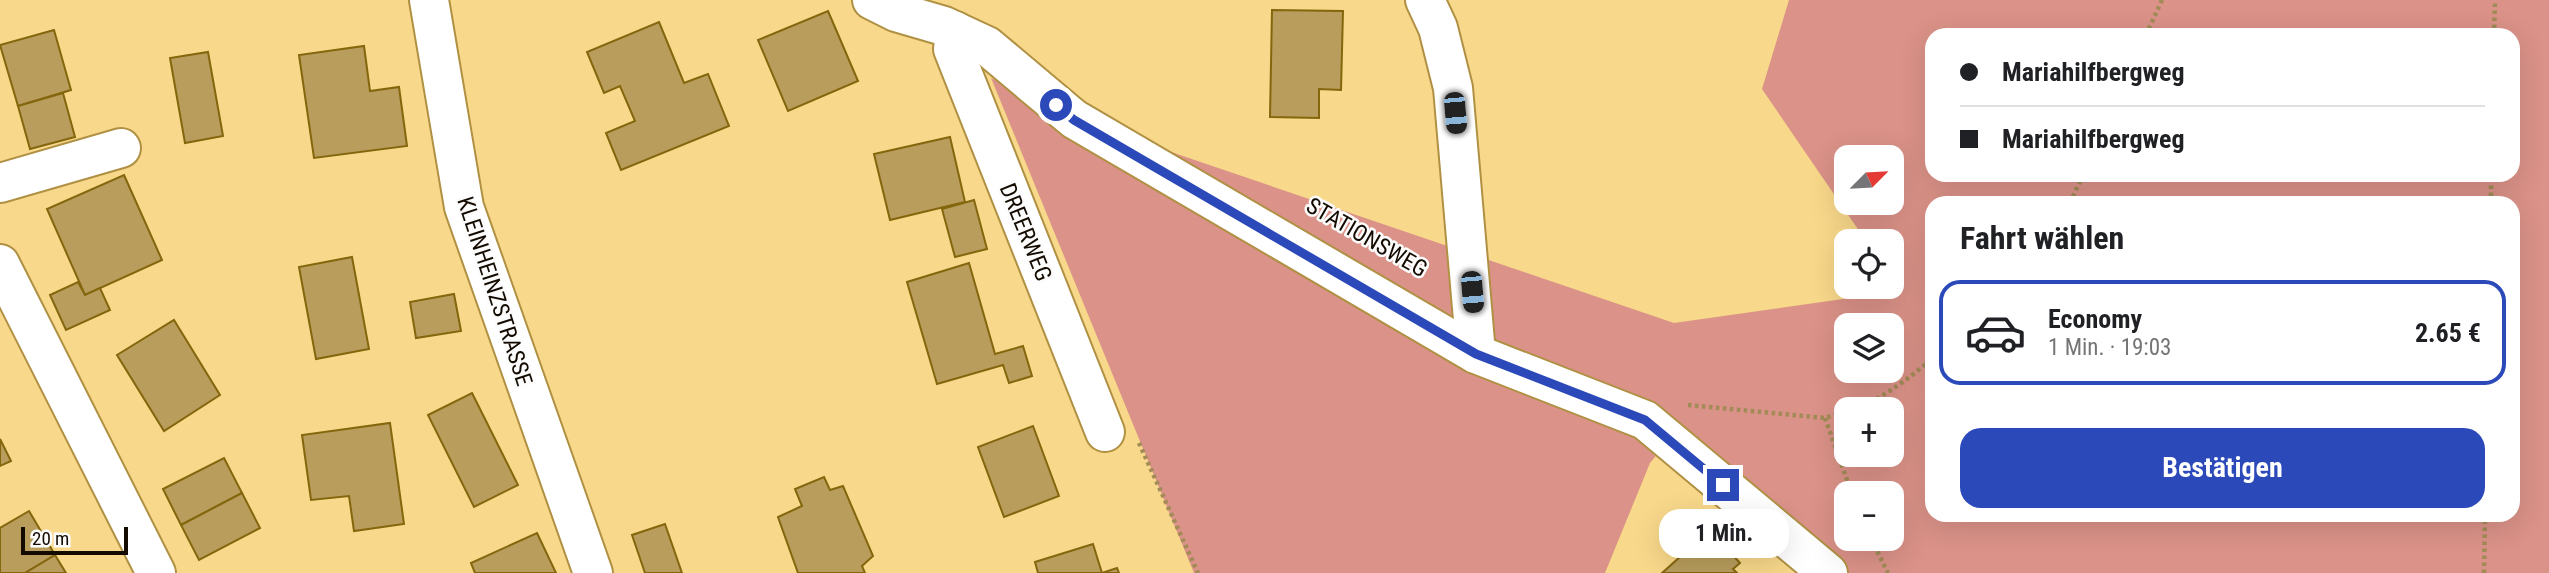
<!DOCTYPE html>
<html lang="de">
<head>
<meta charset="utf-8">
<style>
  body { margin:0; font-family:"Roboto Condensed",sans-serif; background:#f2f2f2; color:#202124; height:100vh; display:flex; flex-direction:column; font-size:26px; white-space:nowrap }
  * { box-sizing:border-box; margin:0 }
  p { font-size:23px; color:#757577 }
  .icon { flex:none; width:38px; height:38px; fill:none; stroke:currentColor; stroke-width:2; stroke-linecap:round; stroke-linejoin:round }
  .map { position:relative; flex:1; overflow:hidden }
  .side { position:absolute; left:1925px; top:196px; width:595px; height:326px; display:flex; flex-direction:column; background:#fff; border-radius:21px; box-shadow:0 7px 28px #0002 }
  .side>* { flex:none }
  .guide { position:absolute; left:1925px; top:28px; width:595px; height:154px; border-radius:21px; box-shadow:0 7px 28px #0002; display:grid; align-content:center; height:154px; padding:0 35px; background:#fff }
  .needle { width:46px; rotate:66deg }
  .buttons { position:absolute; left:1834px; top:145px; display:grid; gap:14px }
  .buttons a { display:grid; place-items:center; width:70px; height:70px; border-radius:14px; background:#fff; box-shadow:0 7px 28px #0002; font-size:35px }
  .scale { position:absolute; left:21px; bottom:18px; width:107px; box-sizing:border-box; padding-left:7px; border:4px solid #130a00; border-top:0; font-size:19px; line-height:24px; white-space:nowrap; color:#130a00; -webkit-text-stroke:5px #fcfcfc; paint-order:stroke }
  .end { position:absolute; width:32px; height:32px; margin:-16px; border:9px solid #2c49b9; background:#fff; box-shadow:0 0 0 4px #fff }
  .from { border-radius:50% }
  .bubble { position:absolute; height:49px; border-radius:21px; background:#fff; box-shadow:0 7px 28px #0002; font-size:23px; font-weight:700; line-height:49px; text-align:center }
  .car { position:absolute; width:21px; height:42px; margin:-21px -10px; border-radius:9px; box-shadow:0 0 5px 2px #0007; background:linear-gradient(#222 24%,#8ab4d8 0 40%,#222 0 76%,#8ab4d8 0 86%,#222 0) }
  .guide b { display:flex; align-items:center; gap:24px; height:66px; font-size:26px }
  .guide b+b { border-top:2px solid #e0e0e0 }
  .guide i { width:18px; height:18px; background:#202124 }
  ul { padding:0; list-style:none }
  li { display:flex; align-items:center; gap:21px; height:105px; margin:0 14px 10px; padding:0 21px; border:4px solid transparent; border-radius:21px }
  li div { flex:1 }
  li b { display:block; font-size:26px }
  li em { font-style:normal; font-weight:700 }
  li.current { border-color:#2c49b9 }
  li>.icon { width:63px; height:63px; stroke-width:1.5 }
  h2 { padding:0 35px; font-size:32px; line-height:84px }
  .button { display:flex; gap:14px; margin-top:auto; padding:14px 35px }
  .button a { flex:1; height:80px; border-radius:21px; background:#2c49b9; color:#fff; font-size:28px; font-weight:700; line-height:80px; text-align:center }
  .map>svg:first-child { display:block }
</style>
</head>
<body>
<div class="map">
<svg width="2549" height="573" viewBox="0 0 2549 573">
  <rect width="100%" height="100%" fill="#f8d88a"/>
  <path fill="#db9288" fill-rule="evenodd" d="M1789,0h760v573h-739l-150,-122 -10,12 -45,110h-411l-203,-495 83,41 600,204 225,-32 -7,-11v-38l-26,-1 -104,-152zM1932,35h581v140h-581zM1846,158h46v45h-46zM1932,203h581v311h-581zM1846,326h46v45h-46zM1846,410h46v45h-46zM1846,494h46v45h-46z"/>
  <g fill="#b89d5c" stroke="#84660d" stroke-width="2">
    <polygon points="1272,10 1343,11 1341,90 1319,89 1319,118 1270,117"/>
    <polygon points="828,11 858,81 788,111 758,40"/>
    <polygon points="659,22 684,83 708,74 729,126 621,170 606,133 635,121 620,86 604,93 587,52"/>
    <polygon points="54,30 71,90 18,106 0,45"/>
    <polygon points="364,46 370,91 399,87 407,146 314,158 299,55"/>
    <polygon points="208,52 223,136 185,143 170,58"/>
    <polygon points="63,93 75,137 30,149 18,106"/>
    <polygon points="950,137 965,202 890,220 874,154"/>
    <polygon points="124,175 162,260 85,295 47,209"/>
    <polygon points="974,200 987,249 955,257 942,209"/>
    <polygon points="352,257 369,349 316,359 299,267"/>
    <polygon points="969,263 995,354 1023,346 1032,376 1009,383 1003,365 937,384 907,282"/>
    <polygon points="78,282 85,295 100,288 110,310 66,330 50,295"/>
    <polygon points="454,294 461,331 416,338 410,302"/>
    <polygon points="174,320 220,395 164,431 117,355"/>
    <polygon points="472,393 518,485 474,507 428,415"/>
    <polygon points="390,423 404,524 354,531 349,496 311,500 302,435"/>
    <polygon points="1033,426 1059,496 1004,517 978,447"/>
    <polygon points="0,439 11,461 0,466"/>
    <polygon points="224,458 242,493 181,525 163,489"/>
    <polygon points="824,477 830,490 843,486 873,556 862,566 865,573 798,573 778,517 802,506 795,489"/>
    <polygon points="242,493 260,528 199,560 181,525"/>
    <polygon points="29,511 55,555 25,573 0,573 0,528"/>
    <polygon points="665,524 682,573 645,573 632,535"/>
    <polygon points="1710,530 1740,563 1733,569 1737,573 1662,573"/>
    <polygon points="537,533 556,573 475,573 471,563"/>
    <polygon points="1093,544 1102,573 1117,568 1119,573 1038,573 1035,562"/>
    <polygon points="55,555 66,573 25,573"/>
  </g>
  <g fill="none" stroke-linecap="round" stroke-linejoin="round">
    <g stroke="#b09144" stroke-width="42">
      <g id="minor">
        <polyline points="429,0 464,207 593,573"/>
        <polyline points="872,0 896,12 944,26 987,46 1074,119 1476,354 1645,420 1828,573"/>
        <polyline points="1425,0 1438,28 1453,88 1476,354"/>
        <polyline points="955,31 953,49 1105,432"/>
        <polyline points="0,183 121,148"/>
        <polyline points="0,264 156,573"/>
      </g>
    </g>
    <g stroke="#a28b56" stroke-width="4.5" stroke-dasharray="3.5 3.5" stroke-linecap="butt">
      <polyline points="2146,35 2162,0"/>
      <polyline points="2494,35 2495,0"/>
      <polyline points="2070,203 2083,175"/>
      <polyline points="2491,203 2491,175"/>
      <polyline points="1688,405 1825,418 1846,411"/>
      <path d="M1851,410c29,-9 58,-32 81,-51"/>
      <polyline points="1825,418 1852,494"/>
      <polyline points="1139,443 1198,573"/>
      <polyline points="1871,539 1888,573"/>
      <polyline points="2484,573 2485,514"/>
    </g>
    <use href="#minor" stroke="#fff" stroke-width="38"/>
  </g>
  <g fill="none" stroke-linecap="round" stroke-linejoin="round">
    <polyline stroke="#2c49b9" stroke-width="9" points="1056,105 1074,120 1476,354 1645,420 1723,485"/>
  </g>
  <g text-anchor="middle" stroke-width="5" stroke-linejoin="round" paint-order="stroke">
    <g font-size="23" fill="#130a00" stroke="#fcfcfc">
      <text transform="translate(1026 232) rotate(68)" y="8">DREERWEG</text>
      <text transform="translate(1367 237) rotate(30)" y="8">STATIONSWEG</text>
      <text transform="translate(495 291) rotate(72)" y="8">KLEINHEINZSTRASSE</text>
    </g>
  </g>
</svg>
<div class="buttons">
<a><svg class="needle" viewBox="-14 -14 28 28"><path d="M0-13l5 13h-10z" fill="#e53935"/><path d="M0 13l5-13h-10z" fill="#757577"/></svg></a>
<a><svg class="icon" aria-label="locate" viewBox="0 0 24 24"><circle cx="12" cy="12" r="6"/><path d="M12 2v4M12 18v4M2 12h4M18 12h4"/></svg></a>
<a><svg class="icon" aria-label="layers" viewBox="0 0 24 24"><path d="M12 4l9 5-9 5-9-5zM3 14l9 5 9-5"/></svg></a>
<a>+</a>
<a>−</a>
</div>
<div class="scale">20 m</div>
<i class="end from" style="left:1056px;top:105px"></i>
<i class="end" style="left:1723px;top:485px"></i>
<div class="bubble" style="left:1659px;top:509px;width:130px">1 Min.</div>
<i class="car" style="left:1455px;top:113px;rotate:175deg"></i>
<i class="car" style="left:1472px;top:292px;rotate:175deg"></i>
<div class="guide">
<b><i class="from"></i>Mariahilfbergweg</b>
<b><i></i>Mariahilfbergweg</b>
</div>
<section class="side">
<h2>Fahrt wählen</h2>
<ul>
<li class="current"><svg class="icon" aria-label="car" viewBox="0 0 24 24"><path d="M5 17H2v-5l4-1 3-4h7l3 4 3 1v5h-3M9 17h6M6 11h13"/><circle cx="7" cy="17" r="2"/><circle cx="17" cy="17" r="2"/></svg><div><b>Economy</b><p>1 Min. · 19:03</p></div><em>2.65 €</em></li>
</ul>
<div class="button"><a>Bestätigen</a></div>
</section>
</div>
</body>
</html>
